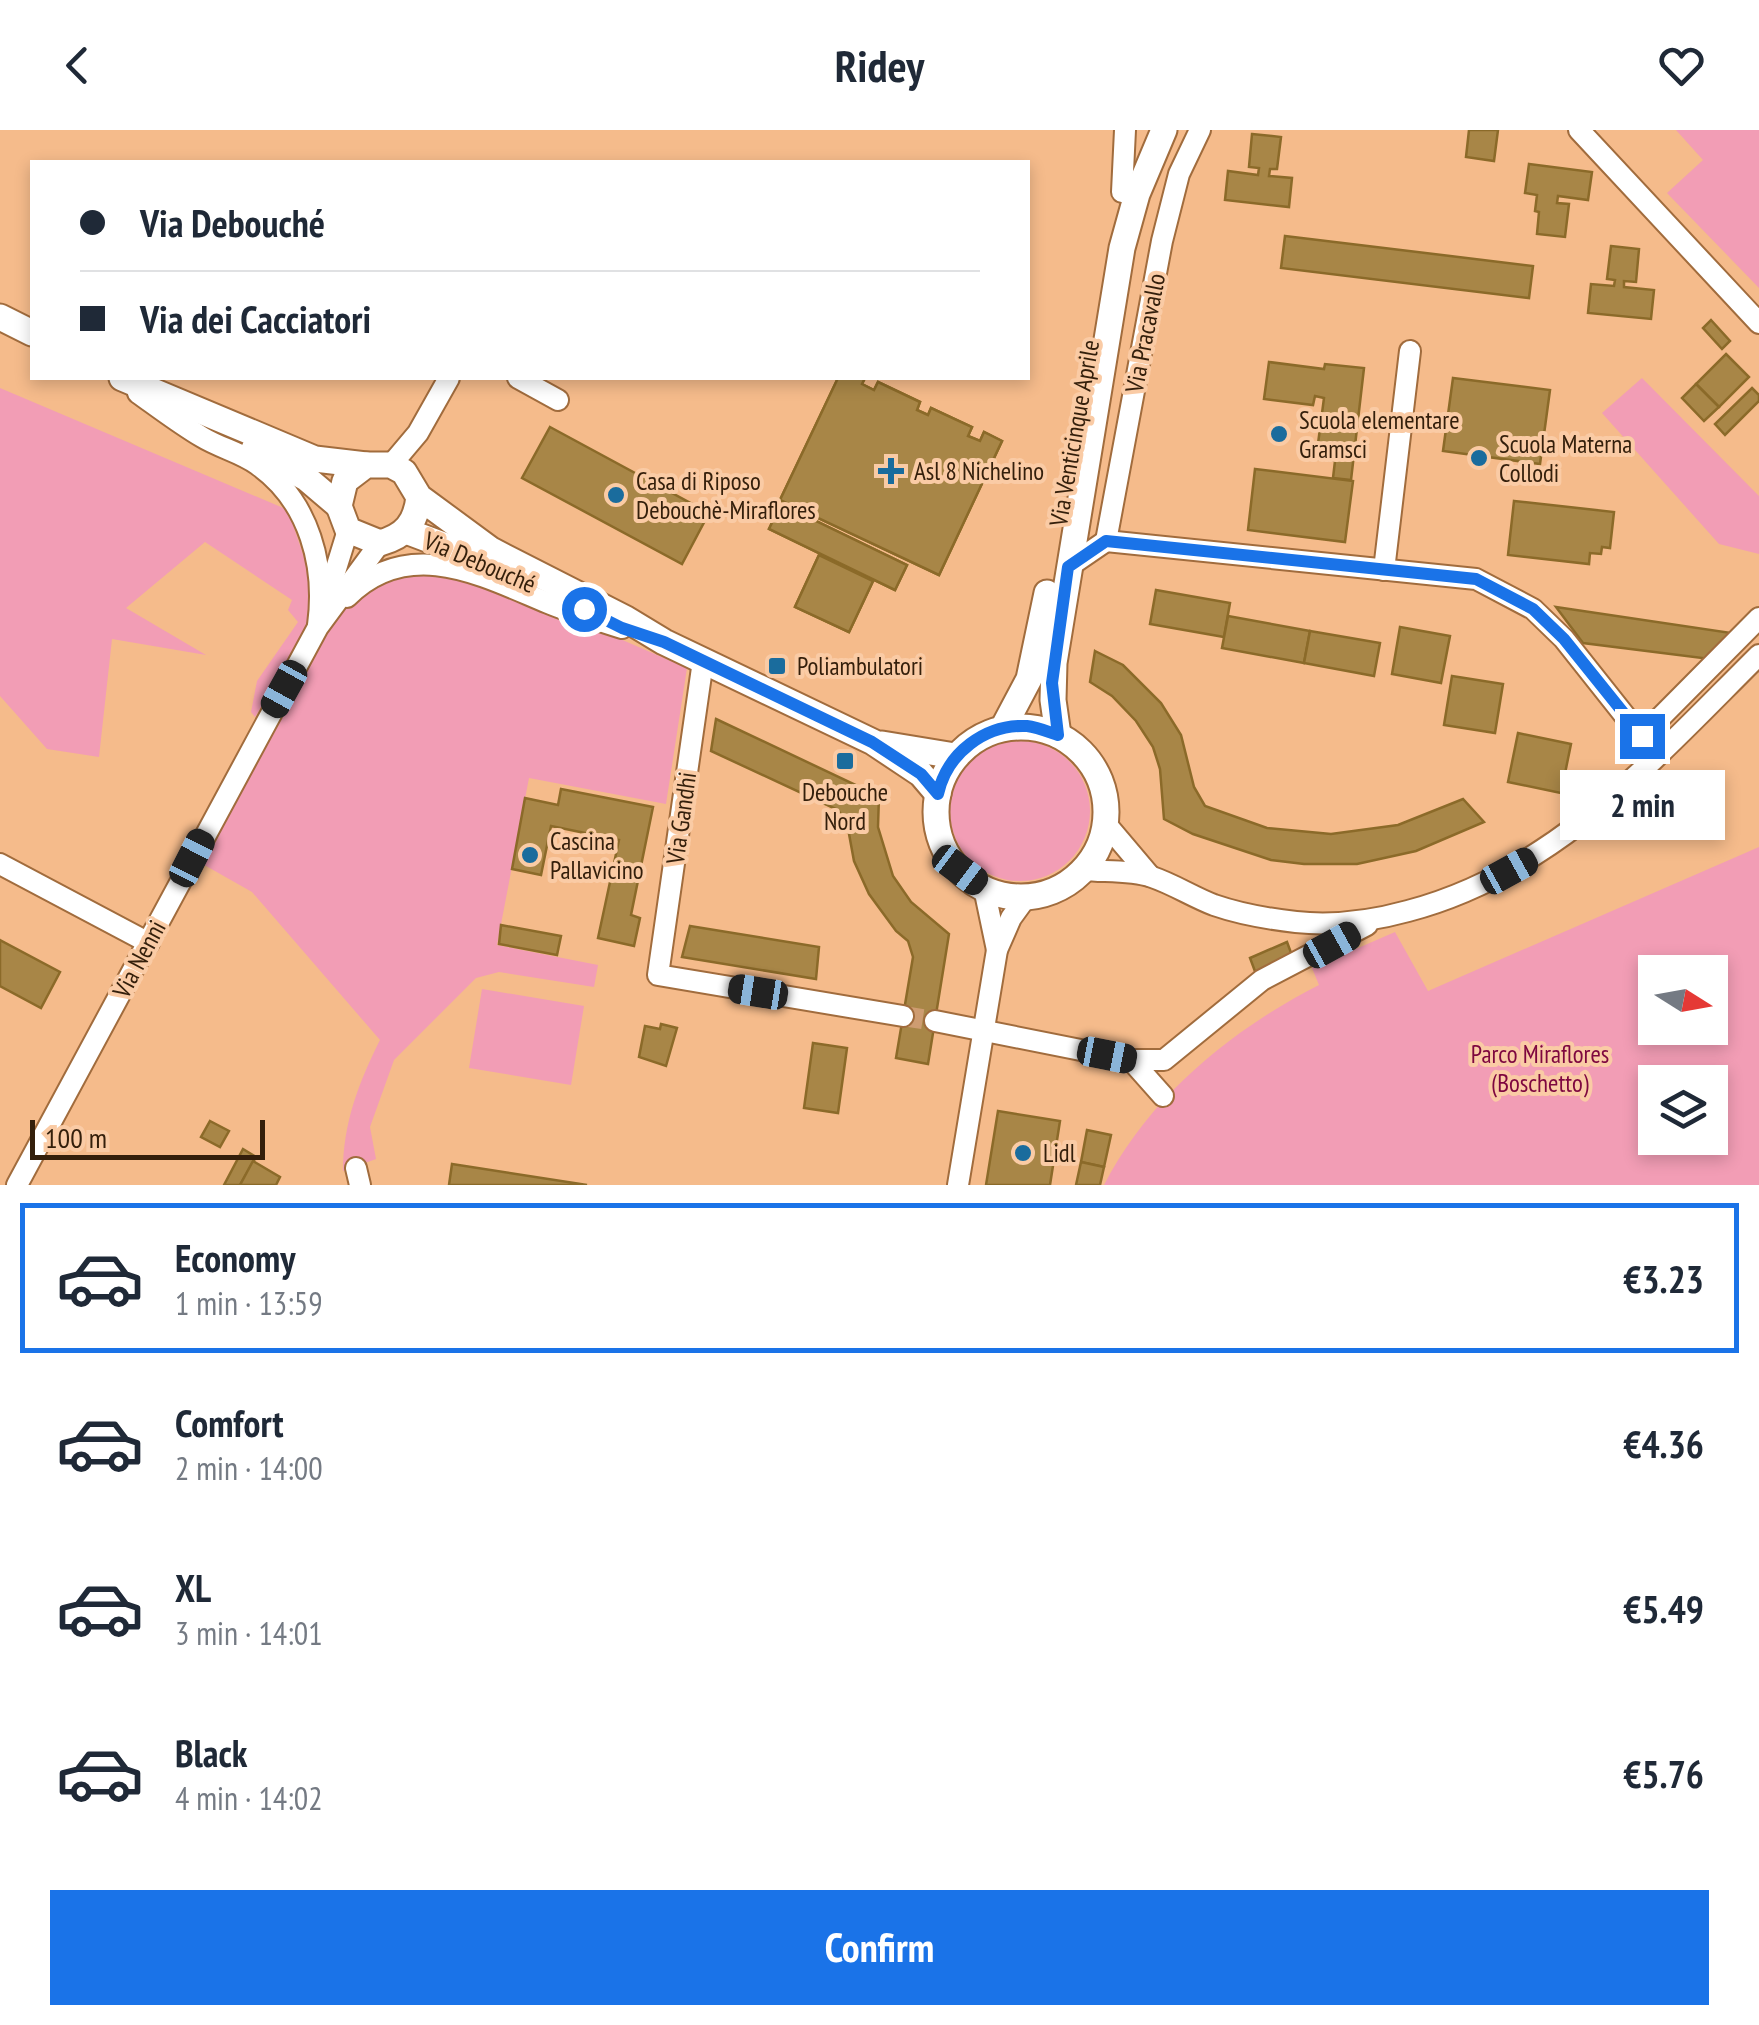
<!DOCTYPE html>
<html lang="en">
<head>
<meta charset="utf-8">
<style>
  body { margin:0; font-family:"PT Sans Narrow",sans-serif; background:#f6f6f7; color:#1f2937; height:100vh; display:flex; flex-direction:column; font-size:38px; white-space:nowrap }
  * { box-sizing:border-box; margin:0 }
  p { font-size:32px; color:#747a83 }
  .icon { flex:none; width:55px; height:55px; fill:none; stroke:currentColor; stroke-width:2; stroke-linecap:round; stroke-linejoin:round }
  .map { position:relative; height:1055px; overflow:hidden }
  .sheet { display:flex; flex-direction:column; background:#fff; flex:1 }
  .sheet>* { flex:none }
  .banner { position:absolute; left:30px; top:30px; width:1000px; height:220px; border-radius:0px; box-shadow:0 5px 15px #0003; display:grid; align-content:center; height:220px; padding:0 50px; background:#fff }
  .needle { width:65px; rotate:101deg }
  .fabs { position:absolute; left:1638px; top:825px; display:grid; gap:20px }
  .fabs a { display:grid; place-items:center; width:90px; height:90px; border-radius:0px; background:#fff; box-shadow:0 5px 15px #0003; font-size:50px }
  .scale { position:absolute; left:30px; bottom:25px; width:235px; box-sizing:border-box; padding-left:10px; border:5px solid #341f0b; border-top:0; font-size:28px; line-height:35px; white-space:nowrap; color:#341f0b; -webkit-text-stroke:8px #facba5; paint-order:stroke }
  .end { position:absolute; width:45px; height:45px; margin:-22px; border:12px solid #1a73e8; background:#fff; box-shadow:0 0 0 5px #fff }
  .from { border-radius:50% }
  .bubble { position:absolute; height:70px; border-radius:0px; background:#fff; box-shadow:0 5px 15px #0003; font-size:32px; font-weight:800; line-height:70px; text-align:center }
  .car { position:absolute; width:30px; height:60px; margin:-30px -15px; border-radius:12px; box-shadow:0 0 8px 2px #0007; background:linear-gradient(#222 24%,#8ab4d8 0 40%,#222 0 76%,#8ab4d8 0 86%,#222 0) }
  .banner b { display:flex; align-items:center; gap:35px; height:95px; font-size:38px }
  .banner b+b { border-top:2px solid #e0e1e3 }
  .banner i { width:25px; height:25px; background:#1f2937 }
  ul { padding:18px 0 0; list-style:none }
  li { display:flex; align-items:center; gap:30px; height:150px; margin:0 20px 15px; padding:0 30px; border:5px solid transparent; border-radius:0px }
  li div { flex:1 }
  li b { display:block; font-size:38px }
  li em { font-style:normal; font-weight:800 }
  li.current { border-color:#1a73e8 }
  li>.icon { width:90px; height:90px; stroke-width:1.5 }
  .cta { display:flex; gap:20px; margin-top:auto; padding:20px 50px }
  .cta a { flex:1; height:115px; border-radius:0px; background:#1a73e8; color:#fff; font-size:40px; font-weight:800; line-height:115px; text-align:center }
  header { display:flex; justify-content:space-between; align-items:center; height:130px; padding:0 50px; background:#fff; font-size:45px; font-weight:800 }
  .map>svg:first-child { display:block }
</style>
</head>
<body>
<header><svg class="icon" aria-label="back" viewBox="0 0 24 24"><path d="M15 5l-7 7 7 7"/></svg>Ridey<svg class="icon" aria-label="heart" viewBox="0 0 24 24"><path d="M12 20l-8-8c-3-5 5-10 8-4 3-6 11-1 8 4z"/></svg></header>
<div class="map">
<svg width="1759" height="1055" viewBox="0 0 1759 1055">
  <rect width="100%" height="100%" fill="#f5bb8b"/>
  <g fill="#f29db5" fill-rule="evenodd">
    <polygon points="1676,0 1759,0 1759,158 1667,63 1703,30"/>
    <polygon points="1642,248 1759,366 1759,424 1719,414 1602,283"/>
    <polygon points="0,258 288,380 312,451 310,498 255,587 251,582 257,551 298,492 288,480 292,470 205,412 126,478 206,525 112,509 99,627 47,619 0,566"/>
    <path d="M421,440l68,12 198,86 -21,136 -137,-26 -32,167 101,20 -4,22 -95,-15 -23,6 -82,82 -24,67 6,32 -33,12c0,-48 16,-89 37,-131l-128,-148 -53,-30 126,-231c27,-35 53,-51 96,-61z"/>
    <circle cx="1020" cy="681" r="70"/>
    <path d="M1759,717v338h-655c46,-89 127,-155 215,-200l-7,-17 83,-36 33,59zM1655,842h55v56h-55zM1655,952h55v56h-55z"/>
    <polygon points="482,859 584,876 571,955 469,938"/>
  </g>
  <g fill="#a88647" stroke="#8b6a29" stroke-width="2.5" fill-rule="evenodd">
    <polygon points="1469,0 1498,0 1494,31 1466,27"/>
    <polygon points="1252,4 1281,7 1277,39 1270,39 1269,46 1292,48 1289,77 1225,70 1228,41 1258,45 1259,38 1249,37"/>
    <polygon points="1529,34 1592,42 1588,70 1558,66 1557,73 1569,74 1565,107 1537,104 1539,82 1535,81 1537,65 1525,63"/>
    <polygon points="1285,106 1533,136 1529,168 1281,138"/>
    <polygon points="1611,116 1639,119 1636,152 1624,151 1624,157 1654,160 1651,189 1588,183 1591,154 1614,156 1615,150 1607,149"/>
    <polygon points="1711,190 1730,211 1722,219 1703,198"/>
    <polygon points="1726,224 1749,247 1719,277 1696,254"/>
    <polygon points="1269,232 1324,239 1325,234 1364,238 1351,350 1333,348 1335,331 1316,329 1324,268 1315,266 1313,275 1264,269"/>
    <path d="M838,248h27l-3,6 12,6 4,-8 42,20 -3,8 11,5 3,-7 41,19 -4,9 12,5 4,-9 18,9 -63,134 -159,-75zM840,288l22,11 -11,23 -22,-11zM893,314l22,11 -11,23 -22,-10zM814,341l22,11 -11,24 -23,-10zM921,393l22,10 -11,25 -22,-11z"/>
    <polygon points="838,248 865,248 862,254 874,260 878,252 920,272 917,280 928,285 931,278 972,297 968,306 980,311 984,302 1002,311 939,445 780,370"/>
    <polygon points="1453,248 1550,260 1540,334 1443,321"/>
    <polygon points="1696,254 1719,277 1704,291 1682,268"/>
    <polygon points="1752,258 1759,265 1759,271 1725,305 1715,294"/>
    <polygon points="550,297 709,383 682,434 522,348"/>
    <polygon points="1255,339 1353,351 1345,412 1248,400"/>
    <polygon points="1514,371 1614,382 1610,418 1602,417 1601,424 1590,423 1589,434 1508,425"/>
    <polygon points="781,374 907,435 895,460 769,399"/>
    <polygon points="781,374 907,435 895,460 769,399"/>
    <path d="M819,425l54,26 -24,51 -54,-25zM828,448l23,11 -11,23 -23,-10z"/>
    <polygon points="819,425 873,451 849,502 795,477"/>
    <polygon points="1156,460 1230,473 1224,507 1150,494"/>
    <polygon points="1556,477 1738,504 1710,529 1583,513"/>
    <polygon points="1228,486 1310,501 1304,533 1222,518"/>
    <polygon points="1400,497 1450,506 1441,553 1392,544"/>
    <polygon points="1310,501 1380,513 1374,546 1304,533"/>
    <polygon points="1095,521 1123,535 1161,573 1181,605 1194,657 1205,676 1267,698 1331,704 1398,695 1463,669 1484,692 1416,721 1357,734 1304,734 1271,730 1193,704 1164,689 1160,639 1153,617 1136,591 1112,566 1090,552"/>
    <polygon points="1452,546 1503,554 1495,603 1444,595"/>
    <polygon points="716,589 879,666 878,697 893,746 911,772 949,804 928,934 896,928 913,827 908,811 896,801 869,764 854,731 847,693 838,680 711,621"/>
    <polygon points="1518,603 1571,614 1561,663 1508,652"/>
    <polygon points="561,659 653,677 631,785 640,788 634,816 598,808 619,710 551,696 541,745 512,739 525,668 558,675"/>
    <polygon points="501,795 561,806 557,825 499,814"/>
    <polygon points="690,796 819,817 816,849 682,827"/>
    <polygon points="0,810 60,842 41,878 0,856"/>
    <polygon points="1287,812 1293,828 1256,844 1250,828"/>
    <polygon points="661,894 677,898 666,936 639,927 645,896 660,899"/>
    <polygon points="813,913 847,918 838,983 804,978"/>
    <polygon points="998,981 1060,991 1050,1055 986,1055"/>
    <polygon points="210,991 229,1001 220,1017 201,1007"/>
    <polygon points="1087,1000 1111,1005 1104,1037 1081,1032"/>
    <polygon points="243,1019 256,1027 240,1055 224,1055"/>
    <polygon points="253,1031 280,1047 276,1055 240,1055"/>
    <polygon points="1081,1032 1104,1037 1100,1055 1076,1055"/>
    <polygon points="452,1034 587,1055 449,1055"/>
  </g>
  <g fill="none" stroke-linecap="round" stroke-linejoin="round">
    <polyline stroke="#ce9c71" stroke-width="20" stroke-dasharray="20 10" stroke-linecap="butt" points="903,886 935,891"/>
    <g stroke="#a16c3d" stroke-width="24">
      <g id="minor">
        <polyline points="1579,0 1759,193"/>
        <polyline points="1122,62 1125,0"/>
        <polyline points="518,248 558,270"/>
        <path d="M138,263c21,15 42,31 64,44 18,11 40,16 56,28 52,37 68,102 60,160"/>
        <polyline points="391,335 418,303 449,248"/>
        <polyline points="1106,411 1476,449 1533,479 1564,509 1656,625"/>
        <polyline points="1106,411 1162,111 1179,44 1200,0"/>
        <polyline points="1068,437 1106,411"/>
        <polyline points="1384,440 1410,221"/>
        <path d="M347,467c62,-62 136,-21 201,6 24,10 49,17 74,25"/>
        <polyline points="326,471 348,400"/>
        <polyline points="703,531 658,845 903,886"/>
        <polyline points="1641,607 1759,488"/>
        <polyline points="1106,694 1150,746"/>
        <polyline points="0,734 149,813"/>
        <path d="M1084,740c21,2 48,0 68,7 21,7 41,20 62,28 26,9 55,14 82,17 38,4 76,-1 112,-11 148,-39 246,-152 351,-256"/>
        <polyline points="984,758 997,820"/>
        <polyline points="935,891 1131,930 1164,930 1262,850 1367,795"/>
        <polyline points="1131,930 1163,966"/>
        <polyline points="356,1038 360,1055"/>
        <polyline points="17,1055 318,497 380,413"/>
        <polyline points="958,1055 997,820 1011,788 1027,766"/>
      </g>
    </g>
    <g stroke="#a16c3d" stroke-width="29">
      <g id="major">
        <polyline points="0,187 32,203"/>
        <polyline points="122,248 315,329 366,335"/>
        <polyline points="254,319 306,348 339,376"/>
        <path d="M419,367c-3,26 -14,39 -39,46l-32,-13 -9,-24 6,-25 21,-16h25l13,7 15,25 72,53 135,69 38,23 209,100 48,32 17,20"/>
        <polyline points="406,401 491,433"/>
        <circle cx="1021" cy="682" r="85"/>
        <polyline points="1003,598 1029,549 1047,463"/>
        <polyline points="1058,605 1053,570 1054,533 1122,118 1137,64 1164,0"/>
        <polyline points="882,614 955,626"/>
      </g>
    </g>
    <use href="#minor" stroke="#fff" stroke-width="20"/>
    <use href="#major" stroke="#fff" stroke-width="25"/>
  </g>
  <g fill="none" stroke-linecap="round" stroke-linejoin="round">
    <path stroke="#1a73e8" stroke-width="12" d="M584,479l38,19 42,14 208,100 49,32 17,20c9,-41 47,-70 89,-68 10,1 22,6 31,9l-6,-52 16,-116 38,-26 370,38 57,30 31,30 78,97"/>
  </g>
  <g fill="#1a6c9d" stroke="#facba5" stroke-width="4">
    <circle cx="1279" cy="304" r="10"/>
    <circle cx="1479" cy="328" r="10"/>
    <path d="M886 326h10v10h10v10h-10v10h-10v-10h-10v-10h10z"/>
    <circle cx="616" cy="365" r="10"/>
    <rect x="767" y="526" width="20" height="20" rx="5"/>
    <rect x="835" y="621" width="20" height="20" rx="5"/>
    <circle cx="530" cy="725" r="10"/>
    <circle cx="1023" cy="1023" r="10"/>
  </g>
  <g text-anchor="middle" stroke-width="8" stroke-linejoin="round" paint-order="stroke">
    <g font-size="25" fill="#341f0b" stroke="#facba5">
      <text transform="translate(1145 203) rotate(-79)" y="9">Via Pracavallo</text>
      <text transform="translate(1074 303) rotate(-80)" y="9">Via Venticinque Aprile</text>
      <text transform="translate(480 432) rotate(23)" y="9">Via Debouché</text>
      <text transform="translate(681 688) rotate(-82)" y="9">Via Gandhi</text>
      <text transform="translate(139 829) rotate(-62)" y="9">Via Nenni</text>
    </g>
    <g font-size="25" fill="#341f0b" stroke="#facba5" text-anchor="start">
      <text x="1299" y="299">Scuola elementare<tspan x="1299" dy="29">Gramsci</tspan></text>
      <text x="1499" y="323">Scuola Materna<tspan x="1499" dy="29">Collodi</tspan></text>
      <text x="914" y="350">Asl 8 Nichelino</text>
      <text x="636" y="360">Casa di Riposo<tspan x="636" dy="29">Debouchè-Miraflores</tspan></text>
      <text x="797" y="545">Poliambulatori</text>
      <text x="845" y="671" text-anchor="middle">Debouche<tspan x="845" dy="29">Nord</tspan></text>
      <text x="550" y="720">Cascina<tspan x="550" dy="29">Pallavicino</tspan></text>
      <text x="1043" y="1032">Lidl</text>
    </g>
    <g font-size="25" fill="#7e073f" stroke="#facba5">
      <text x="1540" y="933">Parco Miraflores<tspan x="1540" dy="29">(Boschetto)</tspan></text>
    </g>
  </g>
</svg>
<div class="fabs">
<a><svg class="needle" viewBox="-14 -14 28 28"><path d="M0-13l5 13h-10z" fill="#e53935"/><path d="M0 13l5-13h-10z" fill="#747a83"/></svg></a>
<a><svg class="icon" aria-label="layers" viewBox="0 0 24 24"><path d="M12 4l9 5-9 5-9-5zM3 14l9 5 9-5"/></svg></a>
</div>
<div class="scale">100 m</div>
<i class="end from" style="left:584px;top:479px"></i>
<i class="end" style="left:1642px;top:606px"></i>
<div class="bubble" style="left:1560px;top:640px;width:165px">2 min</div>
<i class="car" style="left:284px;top:559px;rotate:209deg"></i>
<i class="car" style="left:192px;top:728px;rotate:27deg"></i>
<i class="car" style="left:960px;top:740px;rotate:127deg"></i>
<i class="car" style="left:1509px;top:741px;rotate:61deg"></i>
<i class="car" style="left:1332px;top:815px;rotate:61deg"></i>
<i class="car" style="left:758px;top:862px;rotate:279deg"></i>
<i class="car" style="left:1107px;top:925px;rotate:101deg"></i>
<div class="banner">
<b><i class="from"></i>Via Debouché</b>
<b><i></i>Via dei Cacciatori</b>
</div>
</div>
<section class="sheet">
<ul>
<li class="current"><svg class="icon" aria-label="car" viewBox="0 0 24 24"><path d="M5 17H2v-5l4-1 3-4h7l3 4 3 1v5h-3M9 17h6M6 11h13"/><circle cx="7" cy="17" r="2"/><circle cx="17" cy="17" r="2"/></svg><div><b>Economy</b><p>1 min · 13:59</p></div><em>€3.23</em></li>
<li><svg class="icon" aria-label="car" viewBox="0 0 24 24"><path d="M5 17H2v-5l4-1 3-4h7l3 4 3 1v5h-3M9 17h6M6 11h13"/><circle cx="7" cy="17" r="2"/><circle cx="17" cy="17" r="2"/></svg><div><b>Comfort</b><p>2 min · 14:00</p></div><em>€4.36</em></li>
<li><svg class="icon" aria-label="car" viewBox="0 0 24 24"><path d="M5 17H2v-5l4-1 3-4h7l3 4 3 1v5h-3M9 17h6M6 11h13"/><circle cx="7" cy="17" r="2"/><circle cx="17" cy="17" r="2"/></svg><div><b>XL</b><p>3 min · 14:01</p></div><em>€5.49</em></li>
<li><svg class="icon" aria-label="car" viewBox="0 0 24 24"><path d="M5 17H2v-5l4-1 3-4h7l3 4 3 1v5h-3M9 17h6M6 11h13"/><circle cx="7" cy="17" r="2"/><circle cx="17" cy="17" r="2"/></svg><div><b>Black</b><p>4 min · 14:02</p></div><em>€5.76</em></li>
</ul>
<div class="cta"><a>Confirm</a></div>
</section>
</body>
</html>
